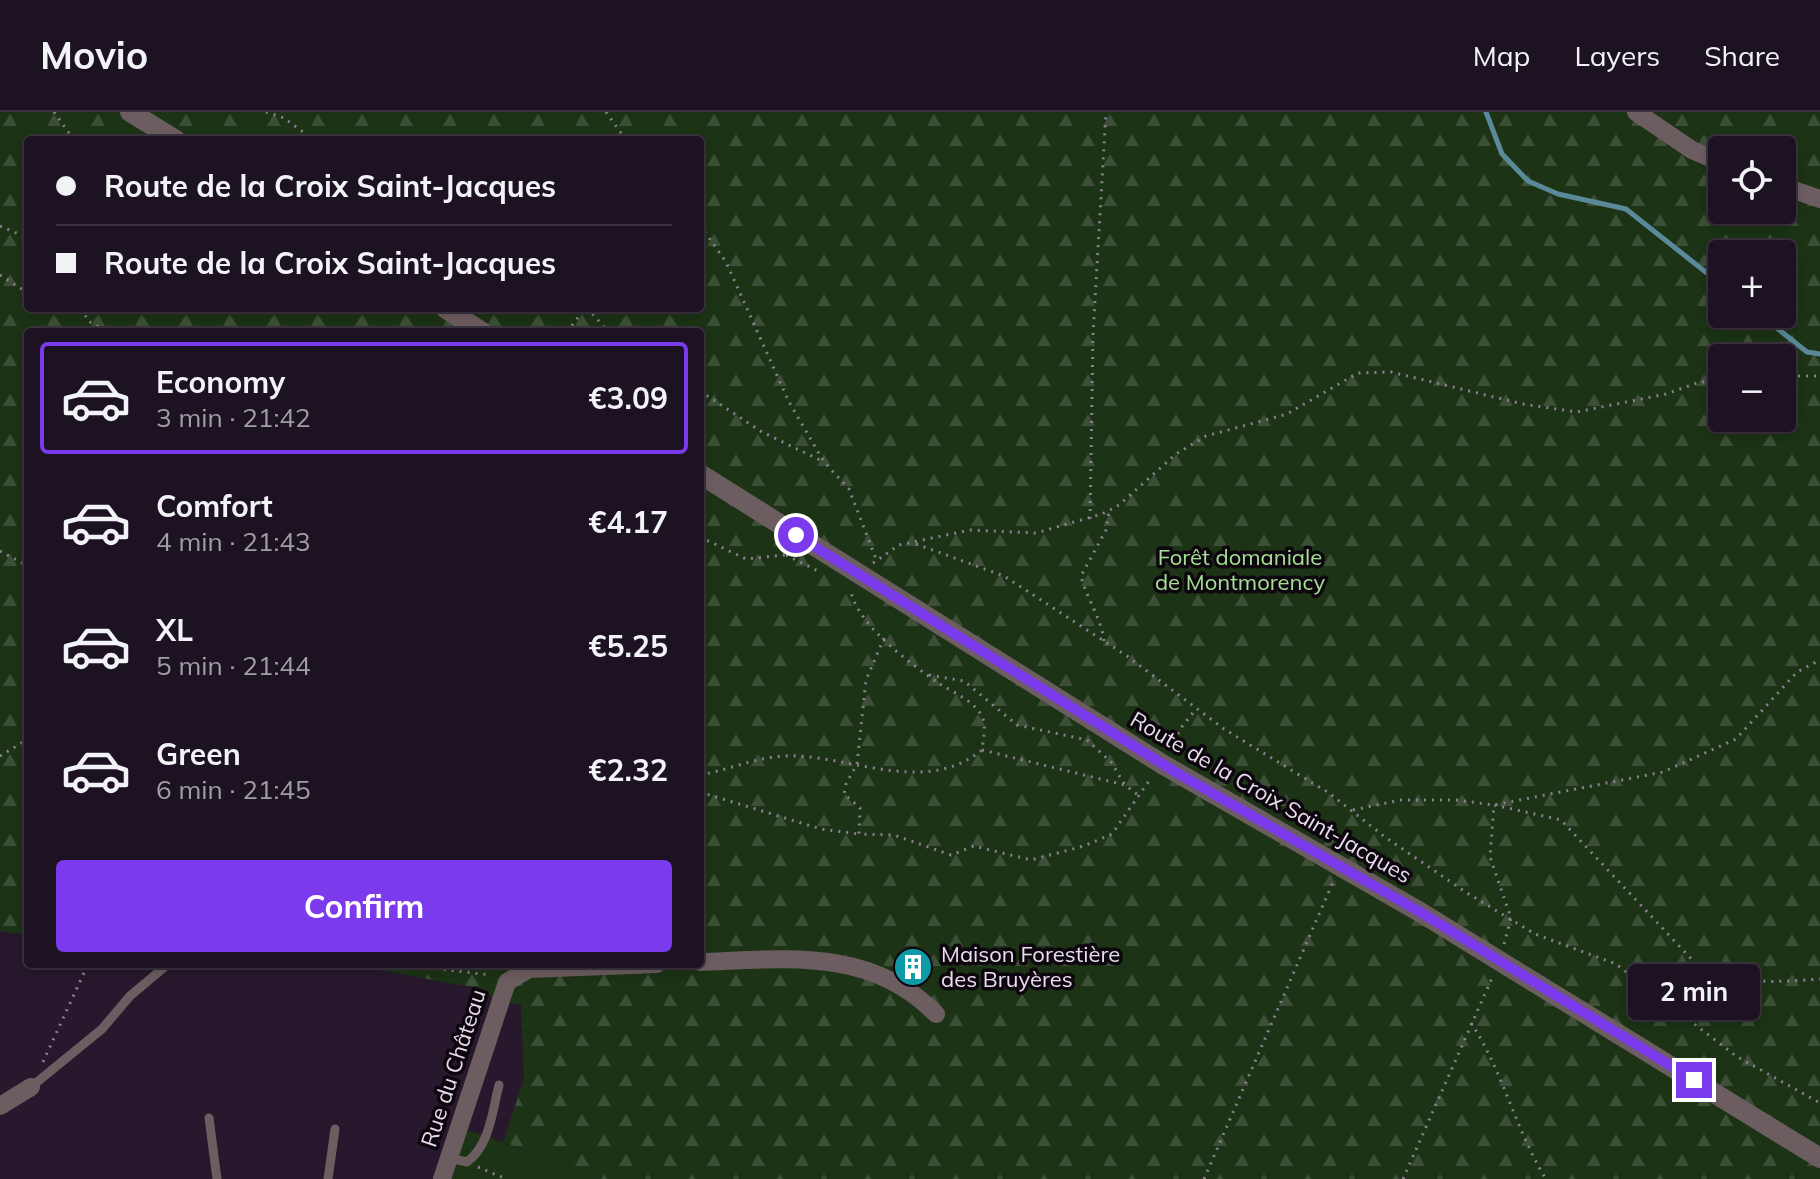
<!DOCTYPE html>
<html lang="en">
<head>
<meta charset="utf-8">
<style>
  body { margin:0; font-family:Mulish,sans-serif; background:#2a202f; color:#f1f3f6; height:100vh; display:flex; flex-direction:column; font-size:30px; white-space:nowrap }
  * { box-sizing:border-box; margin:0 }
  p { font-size:26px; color:#a09ea5 }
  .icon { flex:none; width:44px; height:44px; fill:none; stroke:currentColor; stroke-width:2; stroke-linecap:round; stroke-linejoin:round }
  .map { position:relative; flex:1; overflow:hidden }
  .details { position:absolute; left:24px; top:216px; width:680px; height:640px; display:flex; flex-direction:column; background:#1d1222; border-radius:8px; box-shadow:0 4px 12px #0003,0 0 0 2px #3b3240 }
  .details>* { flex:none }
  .hud { position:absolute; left:24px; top:24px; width:680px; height:176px; border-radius:8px; box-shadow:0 4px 12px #0003,0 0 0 2px #3b3240; display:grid; align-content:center; height:176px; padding:0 32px; background:#1d1222 }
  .fabs { position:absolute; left:1708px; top:24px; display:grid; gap:16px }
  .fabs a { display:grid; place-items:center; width:88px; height:88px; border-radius:8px; background:#1d1222; box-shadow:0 4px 12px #0003,0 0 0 2px #3b3240; font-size:40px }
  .end { position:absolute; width:36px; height:36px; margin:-18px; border:10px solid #7c3aed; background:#fff; box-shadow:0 0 0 4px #fff }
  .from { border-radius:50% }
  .bubble { position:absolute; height:56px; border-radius:8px; background:#1d1222; box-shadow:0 4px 12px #0003,0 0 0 2px #3b3240; font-size:26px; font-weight:700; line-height:56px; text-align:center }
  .hud b { display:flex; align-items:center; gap:28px; height:76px; font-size:30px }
  .hud b+b { border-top:2px solid #3b3240 }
  .hud i { width:20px; height:20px; background:#f1f3f6 }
  ul { padding:14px 0 0; list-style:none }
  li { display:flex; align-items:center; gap:24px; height:112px; margin:0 16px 12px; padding:0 16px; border:4px solid transparent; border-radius:8px }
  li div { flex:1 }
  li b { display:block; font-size:30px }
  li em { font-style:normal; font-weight:700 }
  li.selected { border-color:#7c3aed }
  li>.icon { width:72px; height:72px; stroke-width:1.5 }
  .cta { display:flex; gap:16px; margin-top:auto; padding:16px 32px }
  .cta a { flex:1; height:92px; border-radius:8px; background:#7c3aed; color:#fff; font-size:32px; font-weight:700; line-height:92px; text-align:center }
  header { display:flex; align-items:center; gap:48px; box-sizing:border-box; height:112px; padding:0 40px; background:#1d1222; border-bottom:2px solid #3b3240 }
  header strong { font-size:38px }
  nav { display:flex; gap:44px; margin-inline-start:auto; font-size:28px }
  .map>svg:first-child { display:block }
</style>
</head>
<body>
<header>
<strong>Movio</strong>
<nav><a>Map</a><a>Layers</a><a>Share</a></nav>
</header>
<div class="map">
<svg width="1820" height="1067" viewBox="0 0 1820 1067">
  <defs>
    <pattern id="forest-firs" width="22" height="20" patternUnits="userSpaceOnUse" patternTransform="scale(2)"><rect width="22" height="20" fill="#1c3315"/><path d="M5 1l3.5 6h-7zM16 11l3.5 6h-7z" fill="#3d5037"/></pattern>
  </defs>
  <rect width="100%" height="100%" fill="#27182d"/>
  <path fill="url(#forest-firs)" fill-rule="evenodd" d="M0,0h1820v1067h-1218l-99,-37 21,-63 -3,-75 -21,-1 -23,-15 -131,-24h354v-632h-672v603l-28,-4zM28,28h672v168h-672zM1722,38h60v60h-60zM1722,142h60v60h-60zM1722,246h60v60h-60z"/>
  <polygon fill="#1c3315" points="466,1018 484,1023 602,1067 452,1067"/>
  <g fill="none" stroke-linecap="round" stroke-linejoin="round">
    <g stroke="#5a8a9a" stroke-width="5">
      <polyline points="1486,0 1502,42 1528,69 1558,82 1626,97 1722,173"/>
      <polyline points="1759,202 1807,240 1820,242"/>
    </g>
    <g stroke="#8c7f91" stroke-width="3" stroke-dasharray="2 6" stroke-linecap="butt">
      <polyline points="54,0 74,28"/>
      <polyline points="266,0 284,6 314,28"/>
      <polyline points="606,0 626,28"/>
      <polyline points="700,113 726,150 789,290 824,350 849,377 876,447"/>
      <polyline points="0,114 28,126"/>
      <polyline points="0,163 28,181"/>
      <polyline points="74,196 83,199"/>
      <polyline points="82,196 88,209 108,220"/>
      <polyline points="587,196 609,220"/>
      <polyline points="567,220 585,196"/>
      <polyline points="1782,264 1820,264"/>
      <polyline points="700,279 762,320 824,350"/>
      <polyline points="1090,407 1093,222 1106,0"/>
      <polyline points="700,425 746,447 794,442"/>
      <polyline points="916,432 1004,464 1127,544 1224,617 1329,681 1385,725 1467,781 1535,822 1616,852 1736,944 1820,991"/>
      <polyline points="0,439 28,454"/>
      <polyline points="786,443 818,459"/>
      <polyline points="873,451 899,433 970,418 1036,421 1102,402 1119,393 1176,342 1206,324 1287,302 1358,261 1391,260 1523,292 1577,300 1666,282 1700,270 1722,270"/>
      <polyline points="884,526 866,568 857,652 846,672 844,682 860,696 859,722 894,723 951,743 974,734 1031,748 1084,734 1112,722 1151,666"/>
      <path d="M1104,529c-3,-24 -17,-41 -23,-65l25,-46 3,-20"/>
      <polyline points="929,563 964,569 1017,613 1087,628 1111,650 1125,673"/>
      <polyline points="1172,637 1180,617 1196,597"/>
      <polyline points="982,638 1125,673 1138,683"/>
      <polyline points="0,644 28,627"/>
      <path d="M700,663c33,-6 62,-21 97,-19 61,3 131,38 185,-6 1,-9 4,-22 1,-31 -6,-17 -29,-26 -43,-35 -28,-19 -83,-59 -89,-93"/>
      <polyline points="700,680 821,717 859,722"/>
      <polyline points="1353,698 1401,688 1456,688 1494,693 1663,660 1736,627 1797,560 1820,548"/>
      <path d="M1504,832l7,-26 -21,-61 4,-52 67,15 136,145c38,21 80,17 123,14"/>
      <polyline points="396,852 491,863"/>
      <path d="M1471,911c32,48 44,106 75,156"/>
      <polyline points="43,950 88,852"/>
      <polyline points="478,1055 506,1067"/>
      <polyline points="1204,1067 1333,770"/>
      <polyline points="1403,1067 1492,866"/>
    </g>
    <g stroke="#6c5d60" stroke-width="9">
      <polyline points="31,975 102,917 130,884 168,852"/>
      <polyline points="209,1006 217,1067"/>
      <path d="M449,1046l18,4c23,-17 25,-50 32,-77"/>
      <polyline points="328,1067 335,1017"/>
    </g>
    <g stroke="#6c5d60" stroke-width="18">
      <polyline points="1636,0 1692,38 1722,51"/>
      <polyline points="1782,74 1820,87"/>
      <path d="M700,850c86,-3 171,-15 236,52"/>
      <polyline points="0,994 31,975"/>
      <polyline points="442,1067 507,870 529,857 657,852"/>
    </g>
    <g stroke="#6c5d60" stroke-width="20">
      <polyline points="130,0 176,28"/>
      <polyline points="445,196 482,220"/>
      <polyline points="700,362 1162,652 1420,800 1820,1046"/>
    </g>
  </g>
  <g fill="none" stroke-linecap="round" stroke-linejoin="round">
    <polyline stroke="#7c3aed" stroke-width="10" points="796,423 1177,661 1420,800 1694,968"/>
  </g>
  <defs>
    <g id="building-disc" transform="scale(2)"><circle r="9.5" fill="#0f9aa8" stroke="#0d060f"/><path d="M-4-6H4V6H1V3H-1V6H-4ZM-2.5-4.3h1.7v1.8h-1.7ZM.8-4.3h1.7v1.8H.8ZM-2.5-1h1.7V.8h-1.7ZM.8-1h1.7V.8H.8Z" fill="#fff"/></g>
  </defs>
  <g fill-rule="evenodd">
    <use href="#building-disc" x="913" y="855"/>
  </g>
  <g text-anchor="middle" stroke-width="7" stroke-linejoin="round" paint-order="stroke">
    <g font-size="22" fill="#a3e091" stroke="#0d060f">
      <text x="1240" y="453">Forêt domaniale<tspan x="1240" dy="25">de Montmorency</tspan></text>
    </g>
    <g font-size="22" fill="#e8ddeb" stroke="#0d060f">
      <text transform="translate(1271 685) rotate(30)" y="8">Route de la Croix Saint-Jacques</text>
      <text transform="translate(453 956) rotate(-72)" y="8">Rue du Château</text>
    </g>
    <g font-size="22" fill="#e8ddeb" stroke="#0d060f" text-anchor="start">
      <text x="941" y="850">Maison Forestière<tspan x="941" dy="25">des Bruyères</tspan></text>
    </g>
  </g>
</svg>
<div class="fabs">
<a><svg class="icon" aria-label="locate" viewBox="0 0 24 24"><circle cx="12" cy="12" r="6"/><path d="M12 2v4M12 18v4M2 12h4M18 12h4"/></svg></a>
<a>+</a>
<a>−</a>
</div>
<i class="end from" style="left:796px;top:423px"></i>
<i class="end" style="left:1694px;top:968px"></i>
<div class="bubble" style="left:1628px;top:852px;width:132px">2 min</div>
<div class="hud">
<b><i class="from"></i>Route de la Croix Saint-Jacques</b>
<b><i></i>Route de la Croix Saint-Jacques</b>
</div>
<section class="details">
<ul>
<li class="selected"><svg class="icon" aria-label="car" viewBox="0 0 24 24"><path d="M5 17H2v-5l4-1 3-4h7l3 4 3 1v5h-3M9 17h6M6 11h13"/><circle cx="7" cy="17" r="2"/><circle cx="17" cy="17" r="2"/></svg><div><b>Economy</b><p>3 min · 21:42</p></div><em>€3.09</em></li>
<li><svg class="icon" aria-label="car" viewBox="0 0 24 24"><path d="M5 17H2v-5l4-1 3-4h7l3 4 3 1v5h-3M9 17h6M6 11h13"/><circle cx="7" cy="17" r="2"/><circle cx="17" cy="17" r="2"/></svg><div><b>Comfort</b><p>4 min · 21:43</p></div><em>€4.17</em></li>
<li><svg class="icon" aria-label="car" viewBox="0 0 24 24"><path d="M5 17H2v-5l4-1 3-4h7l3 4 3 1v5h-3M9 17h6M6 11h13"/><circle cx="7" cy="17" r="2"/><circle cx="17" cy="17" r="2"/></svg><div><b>XL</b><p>5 min · 21:44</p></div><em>€5.25</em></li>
<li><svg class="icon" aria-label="car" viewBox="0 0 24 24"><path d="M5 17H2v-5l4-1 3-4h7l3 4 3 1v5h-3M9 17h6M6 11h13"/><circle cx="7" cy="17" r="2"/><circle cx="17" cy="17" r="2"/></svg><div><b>Green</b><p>6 min · 21:45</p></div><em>€2.32</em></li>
</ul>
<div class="cta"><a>Confirm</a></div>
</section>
</div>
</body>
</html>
